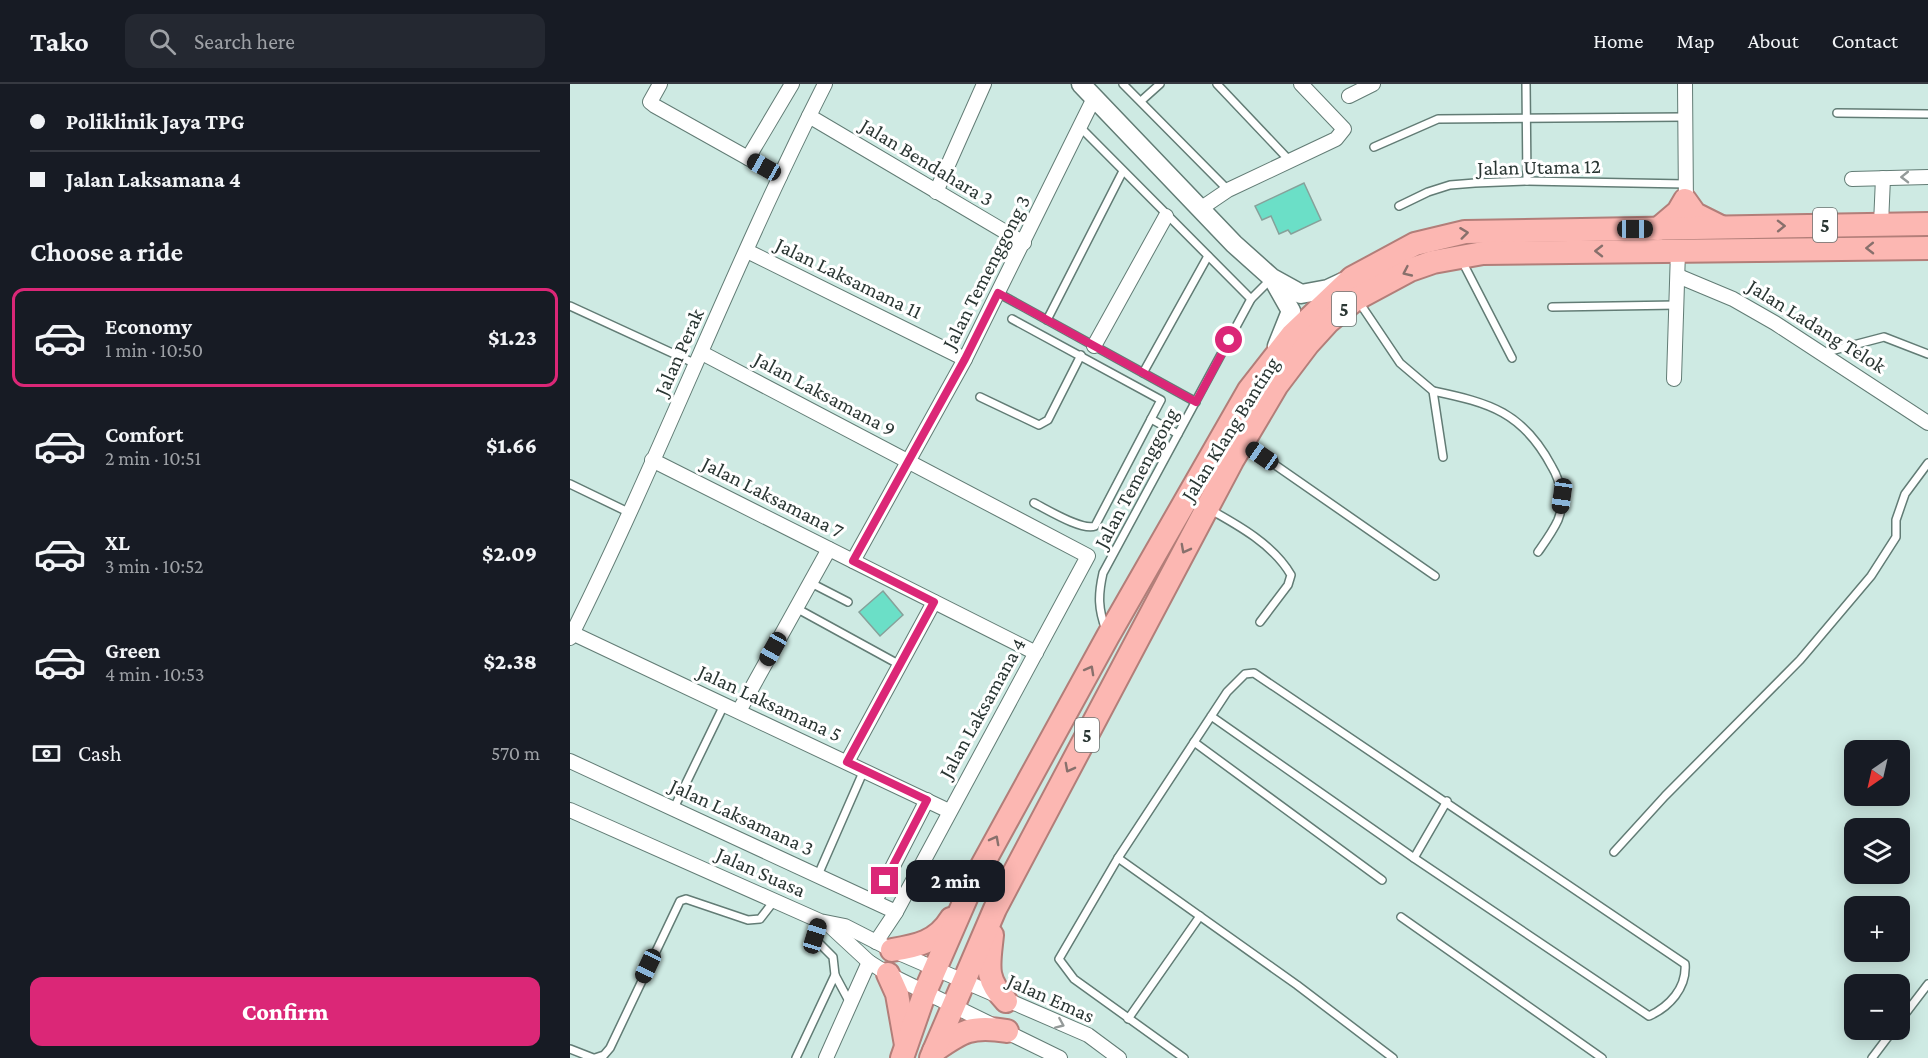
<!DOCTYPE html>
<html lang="en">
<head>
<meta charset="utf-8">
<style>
  body { margin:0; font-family:"Crimson Pro",serif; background:#242831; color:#f1f3f6; height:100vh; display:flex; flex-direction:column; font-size:22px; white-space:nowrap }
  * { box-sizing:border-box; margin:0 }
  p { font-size:20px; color:#9ea1a6 }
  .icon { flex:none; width:33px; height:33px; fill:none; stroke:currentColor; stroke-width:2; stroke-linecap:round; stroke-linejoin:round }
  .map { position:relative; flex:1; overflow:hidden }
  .sheet { display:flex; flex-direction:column; background:#171b24; width:570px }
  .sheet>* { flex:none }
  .banner { display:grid; align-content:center; height:132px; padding:0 30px; background:#171b24 }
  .needle { width:39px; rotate:214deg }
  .tools { position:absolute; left:1274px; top:656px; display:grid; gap:12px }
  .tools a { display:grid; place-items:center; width:66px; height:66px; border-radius:12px; background:#171b24; box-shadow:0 3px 15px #0003; font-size:30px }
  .end { position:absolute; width:27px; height:27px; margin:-14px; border:8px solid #db2777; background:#fff; box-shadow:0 0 0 3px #fff }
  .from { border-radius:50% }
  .bubble { position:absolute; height:42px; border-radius:12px; background:#171b24; box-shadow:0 3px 15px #0003; font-size:20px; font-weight:800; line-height:42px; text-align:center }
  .car { position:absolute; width:18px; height:36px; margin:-18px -9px; border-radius:8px; box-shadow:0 0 4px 2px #0007; background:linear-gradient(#222 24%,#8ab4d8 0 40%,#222 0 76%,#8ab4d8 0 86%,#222 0) }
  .banner b { display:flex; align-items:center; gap:21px; height:57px; font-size:22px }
  .banner b+b { border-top:2px solid #363941 }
  .banner i { width:15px; height:15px; background:#f1f3f6 }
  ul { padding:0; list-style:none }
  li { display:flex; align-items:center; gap:18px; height:99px; margin:0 12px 9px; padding:0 18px; border:3px solid transparent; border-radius:12px }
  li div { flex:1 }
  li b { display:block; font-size:22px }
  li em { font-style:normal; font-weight:800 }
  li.on { border-color:#db2777 }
  li>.icon { width:54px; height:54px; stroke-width:1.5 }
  h2 { padding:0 30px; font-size:27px; line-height:72px }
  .pay { display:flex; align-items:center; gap:15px; height:66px; padding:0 30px; font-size:22px }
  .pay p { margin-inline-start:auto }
  .action { display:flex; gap:12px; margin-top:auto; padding:12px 30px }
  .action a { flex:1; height:69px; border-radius:12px; background:#db2777; color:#fff; font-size:24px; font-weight:800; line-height:69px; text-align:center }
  header { display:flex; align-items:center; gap:36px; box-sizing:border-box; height:84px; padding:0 30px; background:#171b24; border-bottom:2px solid #363941 }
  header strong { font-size:28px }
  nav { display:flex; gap:33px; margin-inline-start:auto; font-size:21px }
  .search { width:420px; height:54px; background:#242831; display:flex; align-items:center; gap:15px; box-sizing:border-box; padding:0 21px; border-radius:12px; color:#9ea1a6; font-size:22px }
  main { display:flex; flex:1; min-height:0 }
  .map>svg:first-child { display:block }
</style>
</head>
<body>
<header>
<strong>Tako</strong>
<div class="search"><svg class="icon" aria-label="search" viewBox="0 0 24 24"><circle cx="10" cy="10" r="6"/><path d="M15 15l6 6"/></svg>Search here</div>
<nav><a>Home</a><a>Map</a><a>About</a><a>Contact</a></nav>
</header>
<main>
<section class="sheet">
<div class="banner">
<b><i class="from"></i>Poliklinik Jaya TPG</b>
<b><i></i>Jalan Laksamana 4</b>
</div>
<h2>Choose a ride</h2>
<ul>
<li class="on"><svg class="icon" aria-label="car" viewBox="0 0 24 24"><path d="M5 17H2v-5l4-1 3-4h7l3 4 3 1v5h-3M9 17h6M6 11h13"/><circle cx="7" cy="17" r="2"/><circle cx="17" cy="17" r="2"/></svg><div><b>Economy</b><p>1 min · 10:50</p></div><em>$1.23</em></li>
<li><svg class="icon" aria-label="car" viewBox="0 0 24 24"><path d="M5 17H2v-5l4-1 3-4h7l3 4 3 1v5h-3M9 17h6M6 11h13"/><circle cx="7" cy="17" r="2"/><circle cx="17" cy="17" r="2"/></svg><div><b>Comfort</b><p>2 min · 10:51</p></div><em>$1.66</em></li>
<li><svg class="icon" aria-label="car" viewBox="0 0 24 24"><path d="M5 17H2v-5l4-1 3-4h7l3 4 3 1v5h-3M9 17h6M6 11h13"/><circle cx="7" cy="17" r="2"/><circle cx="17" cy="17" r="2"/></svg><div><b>XL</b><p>3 min · 10:52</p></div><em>$2.09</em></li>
<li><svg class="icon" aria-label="car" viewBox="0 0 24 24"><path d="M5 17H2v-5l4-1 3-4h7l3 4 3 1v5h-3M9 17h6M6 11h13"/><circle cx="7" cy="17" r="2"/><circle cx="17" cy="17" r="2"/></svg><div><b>Green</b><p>4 min · 10:53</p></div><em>$2.38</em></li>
</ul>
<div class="pay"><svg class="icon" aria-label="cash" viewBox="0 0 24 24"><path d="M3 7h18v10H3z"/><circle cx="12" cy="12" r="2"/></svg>Cash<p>570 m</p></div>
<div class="action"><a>Confirm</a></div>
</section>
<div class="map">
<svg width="1358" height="974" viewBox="0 0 1358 974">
  <rect width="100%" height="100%" fill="#ceeae3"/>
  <g fill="#6bdfc7" stroke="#86a19a" stroke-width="1.5">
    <polygon points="734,99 751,136 721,150 718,146 709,150 701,132 692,136 685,122"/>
    <polygon points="313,507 333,531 310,552 289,528"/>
  </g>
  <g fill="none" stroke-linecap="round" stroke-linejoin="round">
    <g stroke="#627c75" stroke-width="10">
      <g id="service">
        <polyline points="553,0 658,106"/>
        <polyline points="647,0 719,76"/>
        <polyline points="956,0 957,97"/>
        <polyline points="571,17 590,0"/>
        <polyline points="1267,29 1358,30"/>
        <polyline points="511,44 681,215"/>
        <polyline points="804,63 868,35 1115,33"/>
        <polyline points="829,122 858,108 880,101 905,99 957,97 1115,100"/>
        <polyline points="892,177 942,274"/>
        <polyline points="428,209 626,318"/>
        <polyline points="789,218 830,279 863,307 873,373"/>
        <polyline points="0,222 126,280"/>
        <polyline points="982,223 1107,221"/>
        <polyline points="442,235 591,316 581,335 608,350"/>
        <polyline points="477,236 553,87"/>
        <polyline points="1253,269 1314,253 1358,270"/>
        <polyline points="573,289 638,172"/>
        <path d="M863,307c57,12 90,21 119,76 9,15 13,36 6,53 -5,11 -13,22 -20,32"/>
        <polyline points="410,313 469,341 478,336 511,271"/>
        <polyline points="675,360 865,492"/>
        <polyline points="0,400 58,428"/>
        <path d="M464,419c14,7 48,28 61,23l56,-107"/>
        <path d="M639,425c29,16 65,36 82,66l-3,10 -28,37"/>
        <polyline points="241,499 278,518"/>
        <polyline points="226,524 330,581"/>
        <path d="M536,546c-8,-21 -8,-35 -3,-57l148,-274 19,-19"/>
        <polyline points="624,658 812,796"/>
        <polyline points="104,724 154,621"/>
        <polyline points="1044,768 1095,712 1230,576 1301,492 1326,453 1326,436 1335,410 1358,379"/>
        <polyline points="548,774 727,901 823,974"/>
        <polyline points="844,774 877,717"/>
        <polyline points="248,791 294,686"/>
        <polyline points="831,833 1032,974"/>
        <polyline points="250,837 245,855 263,873 265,891 280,919"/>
        <polyline points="558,935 630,832"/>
        <polyline points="1329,938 1358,900"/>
        <polyline points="0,965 23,974"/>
        <polyline points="25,974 34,971 40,964 110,817 116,815 178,836 190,835 204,817"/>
        <polyline points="226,974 265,891"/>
        <path d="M614,974l-110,-79 -15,-20 59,-101 109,-166 18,-18 9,-1 431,291c2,24 -16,43 -36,52l-235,-158 -203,-142"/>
        <polyline points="1302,974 1324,945"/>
      </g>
    </g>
    <g stroke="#627c75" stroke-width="16">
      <g id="minor">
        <polyline points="90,0 80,18 85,22 210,92"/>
        <polyline points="1115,0 1116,121"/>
        <polyline points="779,12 803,0"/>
        <polyline points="239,32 454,159"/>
        <polyline points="178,74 222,0"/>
        <polyline points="1282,95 1358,93"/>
        <polyline points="366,108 414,0"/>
        <polyline points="630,125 658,106 766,55 774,45 731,0"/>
        <polyline points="1311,140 1313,94"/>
        <polyline points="177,167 395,275"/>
        <polyline points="1108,192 1163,215 1205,239 1358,339"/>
        <polyline points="524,262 596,132"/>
        <polyline points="132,269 518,472 326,828 306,858"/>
        <polyline points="1104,295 1108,167"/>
        <polyline points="82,376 466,569"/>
        <polyline points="283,477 395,275 524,14"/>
        <polyline points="2,549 379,727"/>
        <path d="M0,554c91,-182 163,-373 255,-554"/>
        <polyline points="169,627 259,465"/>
        <polyline points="0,677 326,828"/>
        <polyline points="277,678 364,518"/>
        <polyline points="0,726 250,837 275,842 322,866 518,951 549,974"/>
        <polyline points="305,817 357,716"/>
        <polyline points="259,841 299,878 318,890 490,974"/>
        <polyline points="256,974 299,878"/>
      </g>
    </g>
    <g stroke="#627c75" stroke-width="21">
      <g id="tertiary">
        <polyline points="511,0 664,160 702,194 731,210 758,205 773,198"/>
        <polyline points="704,197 721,227 707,262"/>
      </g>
    </g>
    <g stroke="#b27e79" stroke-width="26">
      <g id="trunk">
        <polyline points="1088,145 1108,128 1115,116 1125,130 1151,143"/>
        <path d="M422,851c-3,30 -8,43 14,66"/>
        <path d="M322,866c25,-4 45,-8 59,-31"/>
        <polyline points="318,890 327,910 336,961"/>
        <path d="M364,967c28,-20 38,-26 73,-20"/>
        <polyline points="332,974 355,908 403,798 538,552 679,306 722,251 782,194 845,160 895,148 1358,140"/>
        <polyline points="361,974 425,825 662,377 707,301 738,260 758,238 786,215 840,186 863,178 913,169 1358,164"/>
      </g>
    </g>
    <use href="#service" stroke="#fff" stroke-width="7"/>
    <use href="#minor" stroke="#fff" stroke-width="14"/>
    <use href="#tertiary" stroke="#fff" stroke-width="18"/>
    <use href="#trunk" stroke="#fcb7b2" stroke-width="22"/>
  </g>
  <defs><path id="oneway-chevron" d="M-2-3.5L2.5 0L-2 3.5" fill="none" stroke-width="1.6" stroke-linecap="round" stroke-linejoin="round" transform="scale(1.5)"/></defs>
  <g stroke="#949a99">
    <use href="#oneway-chevron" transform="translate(1335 93) rotate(179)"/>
    <use href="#oneway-chevron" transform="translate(490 940) rotate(23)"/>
  </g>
  <g stroke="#88706c">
    <use href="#oneway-chevron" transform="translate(1211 142) rotate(-1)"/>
    <use href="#oneway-chevron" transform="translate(894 149) rotate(-7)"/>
    <use href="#oneway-chevron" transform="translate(1300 164) rotate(179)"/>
    <use href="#oneway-chevron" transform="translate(1029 167) rotate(180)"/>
    <use href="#oneway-chevron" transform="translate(837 188) rotate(155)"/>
    <use href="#oneway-chevron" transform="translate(615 465) rotate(118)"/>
    <use href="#oneway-chevron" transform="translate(520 586) rotate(-61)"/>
    <use href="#oneway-chevron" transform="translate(499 684) rotate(118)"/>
    <use href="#oneway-chevron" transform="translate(425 756) rotate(-62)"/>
  </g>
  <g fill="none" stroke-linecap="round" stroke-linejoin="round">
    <polyline stroke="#db2777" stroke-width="8" points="315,797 357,716 277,678 364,518 283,477 395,275 428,209 626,318 659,256"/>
  </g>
  <g text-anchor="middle" stroke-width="6" stroke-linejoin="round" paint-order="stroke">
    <g fill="#fff" stroke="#6a7270" stroke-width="1.5">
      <rect x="1243" y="124" width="24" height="34" rx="4.5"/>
      <rect x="762" y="208" width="24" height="34" rx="4.5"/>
      <rect x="505" y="634" width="24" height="34" rx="4.5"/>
    </g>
    <g font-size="20" font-weight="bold" fill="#2a3633">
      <text x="1255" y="148">5</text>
      <text x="774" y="232">5</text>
      <text x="517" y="658">5</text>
    </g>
    <g font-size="21" fill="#2a3633" stroke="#fff">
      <text transform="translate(357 78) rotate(31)" y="7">Jalan Bendahara 3</text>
      <text transform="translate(969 83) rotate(-1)" y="7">Jalan Utama 12</text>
      <text transform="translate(416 188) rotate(-63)" y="7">Jalan Temenggong 3</text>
      <text transform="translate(279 194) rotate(26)" y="7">Jalan Laksamana 11</text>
      <text transform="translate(1247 242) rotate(32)" y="7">Jalan Ladang Telok</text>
      <text transform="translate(109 268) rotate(-66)" y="7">Jalan Perak</text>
      <text transform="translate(255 310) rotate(28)" y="7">Jalan Laksamana 9</text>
      <text transform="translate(660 345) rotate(-58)" y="7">Jalan Klang Banting</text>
      <text transform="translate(566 394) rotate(-62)" y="7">Jalan Temenggong</text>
      <text transform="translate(203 413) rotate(27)" y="7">Jalan Laksamana 7</text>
      <text transform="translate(200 619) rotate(25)" y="7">Jalan Laksamana 5</text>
      <text transform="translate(412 624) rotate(-61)" y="7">Jalan Laksamana 4</text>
      <text transform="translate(172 733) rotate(25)" y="7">Jalan Laksamana 3</text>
      <text transform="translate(191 788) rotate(24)" y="7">Jalan Suasa</text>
      <text transform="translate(481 914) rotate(24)" y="7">Jalan Emas</text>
    </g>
  </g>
</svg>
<div class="tools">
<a><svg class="needle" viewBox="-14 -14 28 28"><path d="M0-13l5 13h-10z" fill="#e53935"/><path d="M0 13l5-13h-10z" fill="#9ea1a6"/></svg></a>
<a><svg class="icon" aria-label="layers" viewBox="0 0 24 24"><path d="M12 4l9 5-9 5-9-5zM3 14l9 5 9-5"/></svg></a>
<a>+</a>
<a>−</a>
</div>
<i class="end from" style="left:659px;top:256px"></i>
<i class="end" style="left:315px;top:797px"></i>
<div class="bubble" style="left:336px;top:776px;width:99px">2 min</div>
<i class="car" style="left:194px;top:83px;rotate:299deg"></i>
<i class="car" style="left:1065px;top:145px;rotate:90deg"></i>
<i class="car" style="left:692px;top:372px;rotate:305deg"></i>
<i class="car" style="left:992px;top:412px;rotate:188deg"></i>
<i class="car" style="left:203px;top:565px;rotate:209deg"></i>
<i class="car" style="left:245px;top:852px;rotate:17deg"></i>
<i class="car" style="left:78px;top:882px;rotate:205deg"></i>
</div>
</main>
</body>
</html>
